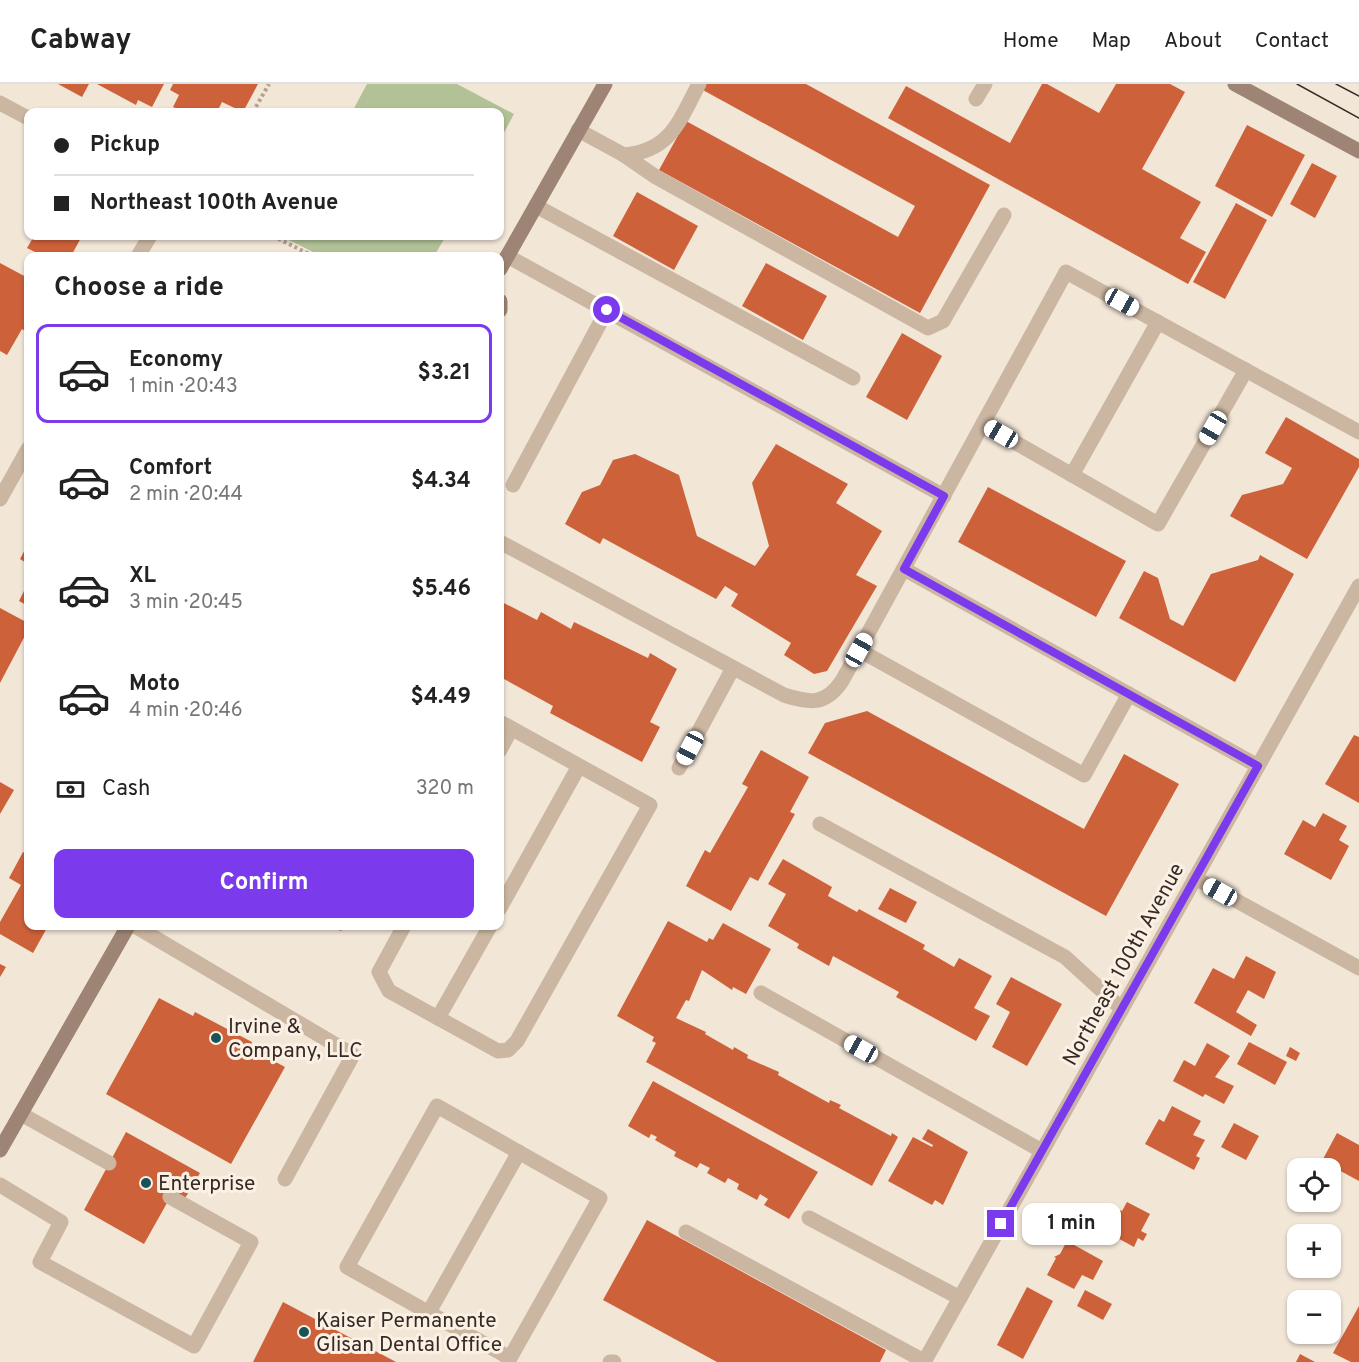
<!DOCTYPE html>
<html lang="en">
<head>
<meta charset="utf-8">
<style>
  body { margin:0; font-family:Overpass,sans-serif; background:#f6f6f6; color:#222; height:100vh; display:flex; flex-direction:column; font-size:22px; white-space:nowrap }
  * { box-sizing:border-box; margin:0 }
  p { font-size:20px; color:#767676 }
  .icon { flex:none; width:33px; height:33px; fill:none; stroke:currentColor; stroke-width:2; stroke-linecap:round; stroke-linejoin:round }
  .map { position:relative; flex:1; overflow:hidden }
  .panel { position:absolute; left:24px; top:168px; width:480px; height:678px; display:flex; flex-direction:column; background:#fff; border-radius:12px; box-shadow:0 2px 4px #0004 }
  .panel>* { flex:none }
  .top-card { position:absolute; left:24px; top:24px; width:480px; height:132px; border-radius:12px; box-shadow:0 2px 4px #0004; display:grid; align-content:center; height:132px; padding:0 30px; background:#fff }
  .fabs { position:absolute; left:1287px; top:1074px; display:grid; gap:12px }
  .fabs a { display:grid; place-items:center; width:54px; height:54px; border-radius:12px; background:#fff; box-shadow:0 2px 4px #0004; font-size:30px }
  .end { position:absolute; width:27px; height:27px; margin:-14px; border:8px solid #7c3aed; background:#fff; box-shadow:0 0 0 3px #fff }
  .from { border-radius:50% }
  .bubble { position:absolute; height:42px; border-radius:12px; background:#fff; box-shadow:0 2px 4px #0004; font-size:20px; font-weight:700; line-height:42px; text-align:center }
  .car { position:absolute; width:18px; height:36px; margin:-18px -9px; border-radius:8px; box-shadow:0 0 4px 2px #0007; background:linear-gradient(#fff 24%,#345 0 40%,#fff 0 76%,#345 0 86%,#fff 0) }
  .top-card b { display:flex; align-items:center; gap:21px; height:57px; font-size:22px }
  .top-card b+b { border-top:2px solid #e0e0e0 }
  .top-card i { width:15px; height:15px; background:#222 }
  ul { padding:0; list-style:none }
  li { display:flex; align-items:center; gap:18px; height:99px; margin:0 12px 9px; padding:0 18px; border:3px solid transparent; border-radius:12px }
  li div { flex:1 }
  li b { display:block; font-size:22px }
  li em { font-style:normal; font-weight:700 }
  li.current { border-color:#7c3aed }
  li>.icon { width:54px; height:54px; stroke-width:1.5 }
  h2 { padding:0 30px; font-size:27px; line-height:72px }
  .pay { display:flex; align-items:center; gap:15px; height:66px; padding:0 30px; font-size:22px }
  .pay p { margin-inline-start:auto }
  .button { display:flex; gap:12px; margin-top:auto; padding:12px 30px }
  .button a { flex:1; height:69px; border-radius:12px; background:#7c3aed; color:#fff; font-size:24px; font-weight:700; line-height:69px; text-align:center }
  header { display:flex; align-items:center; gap:36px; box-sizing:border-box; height:84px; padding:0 30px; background:#fff; border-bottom:2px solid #e0e0e0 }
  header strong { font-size:28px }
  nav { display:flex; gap:33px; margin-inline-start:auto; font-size:21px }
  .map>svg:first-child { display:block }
</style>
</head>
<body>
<header>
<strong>Cabway</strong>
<nav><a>Home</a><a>Map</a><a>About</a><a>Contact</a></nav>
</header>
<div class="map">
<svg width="1359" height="1278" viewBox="0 0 1359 1278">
  <rect width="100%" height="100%" fill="#f2e6d7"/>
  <g fill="#b2c296">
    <polygon points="367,0 457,0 514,30 500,56 500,28 352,28"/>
    <polygon points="286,152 446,152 434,172 321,172 285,154"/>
  </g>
  <g fill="#cd613a">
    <polygon points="58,0 89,0 82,13"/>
    <polygon points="97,0 164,0 152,23 138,16 136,21"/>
    <polygon points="173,0 258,0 243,28 222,18 217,28 205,25 203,28 184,28 173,23 179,11 170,6"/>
    <polygon points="703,0 806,0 990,101 920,229 659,86 686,37 898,153 915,122 701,5"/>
    <polygon points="1042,0 1047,0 1099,29 1116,0 1170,0 1185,8 1142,85 1201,118 1180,154 1206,168 1188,200 888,34 906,2 1010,59"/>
    <polygon points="1247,41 1305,71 1272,133 1215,102"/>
    <polygon points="1312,79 1337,92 1315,134 1290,120"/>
    <polygon points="637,108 698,142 674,186 613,152"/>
    <polygon points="1236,119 1267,136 1225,215 1193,198"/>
    <polygon points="34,152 82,152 71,172 43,172 27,164"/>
    <polygon points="0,179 28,194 28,249 22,245 7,271 0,267"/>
    <polygon points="766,179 827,212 803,256 742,222"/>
    <polygon points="902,249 942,272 907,336 866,313"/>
    <polygon points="1286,333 1359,375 1359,383 1307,475 1230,432 1242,411 1283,400 1292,384 1265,369"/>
    <polygon points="776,360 848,400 836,419 882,447 856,491 877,502 827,587 814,590 784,571 791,559 731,522 738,510 725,502 716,515 603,454 600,460 565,440 582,408 600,401 613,376 635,370 679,391 697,452 755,482 769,462 752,399"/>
    <polygon points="988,403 1126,477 1096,533 958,458"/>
    <polygon points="28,460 28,480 20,475"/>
    <polygon points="1260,471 1294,490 1235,598 1119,534 1144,487 1158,494 1170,535 1183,542 1211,490 1258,476"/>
    <polygon points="24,507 28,509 28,522 19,517"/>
    <polygon points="500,517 537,536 541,528 571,545 574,538 648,574 650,569 677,585 650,638 660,643 642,678 550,629 553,622 504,595 500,604"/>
    <polygon points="0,524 28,539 28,546 0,599"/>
    <polygon points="867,627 1084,745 1124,670 1179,700 1106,832 808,669 825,639"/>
    <polygon points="1354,651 1359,653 1359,719 1325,700"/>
    <polygon points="761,666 809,693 790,728 795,730 758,797 750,793 731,827 686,802 705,766 710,769 748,703 742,700"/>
    <polygon points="0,698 14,706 0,730"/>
    <polygon points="1323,729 1347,742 1339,756 1349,762 1331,796 1284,770 1303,736 1315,743"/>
    <polygon points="23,768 28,771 28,842 48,842 33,869 0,850 0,838 21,801 9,794"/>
    <polygon points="783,775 832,803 828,812 857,828 859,825 925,861 923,865 954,883 959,874 992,892 974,924 990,932 976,957 896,913 899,908 833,872 829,882 797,864 799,860 768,842 786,810 768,800"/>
    <polygon points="890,804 917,818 906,839 878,825"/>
    <polygon points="668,837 707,858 709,854 713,856 723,839 771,865 746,910 733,903 732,906 702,886 689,917 686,916 676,934 706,948 705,950 733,966 734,963 748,971 747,974 779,988 778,991 829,1019 830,1016 841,1021 839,1024 891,1052 892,1049 898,1053 872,1102 646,978 656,959 652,957 654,953 617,932"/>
    <polygon points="330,842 344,842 341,847"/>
    <polygon points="1246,872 1276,888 1264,915 1248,906 1236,928 1257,941 1251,952 1194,919 1213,884 1234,895"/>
    <polygon points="0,880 6,883 0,893"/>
    <polygon points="1011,893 1062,920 1027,982 992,963 1010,928 996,920"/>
    <polygon points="159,914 193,932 195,928 252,958 250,964 285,983 231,1080 106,1010"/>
    <polygon points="1249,958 1287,978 1275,1001 1237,980"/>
    <polygon points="1207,959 1230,972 1215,993 1234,1002 1224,1020 1205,1010 1203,1013 1173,997 1184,976 1195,982"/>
    <polygon points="1290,963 1300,969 1296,977 1286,972"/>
    <polygon points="653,997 818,1088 789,1135 764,1121 768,1115 760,1110 757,1116 737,1105 739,1100 728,1094 725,1099 707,1089 710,1084 700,1079 697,1084 674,1072 676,1068 655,1056 657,1053 651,1050 649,1054 628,1042"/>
    <polygon points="1172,1022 1201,1037 1193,1051 1205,1056 1196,1072 1200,1074 1194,1086 1145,1060 1159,1035 1164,1038"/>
    <polygon points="1234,1039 1259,1052 1246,1076 1221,1063"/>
    <polygon points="928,1045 968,1068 943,1121 935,1116 932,1121 888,1097 913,1053 932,1063 933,1061 922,1055"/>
    <polygon points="126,1048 200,1089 184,1116 172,1110 144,1160 84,1126"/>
    <polygon points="1337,1049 1359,1061 1359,1097 1322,1077"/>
    <polygon points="1127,1118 1150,1130 1141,1147 1147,1150 1143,1157 1138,1154 1134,1163 1101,1145 1111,1123 1122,1127"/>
    <polygon points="647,1136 886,1266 880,1278 717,1278 603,1216"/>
    <polygon points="1067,1157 1103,1177 1093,1196 1082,1191 1074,1205 1047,1191 1056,1174 1054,1173 1060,1170"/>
    <polygon points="1027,1203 1053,1217 1023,1275 997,1261"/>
    <polygon points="1085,1206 1112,1220 1103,1236 1077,1222"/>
    <polygon points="283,1218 396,1278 253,1278"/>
    <polygon points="1359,1222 1359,1278 1351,1278 1333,1269"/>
    <polygon points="1298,1246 1298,1250 1312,1250 1307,1259 1294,1252"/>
    <polygon points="1300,1270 1315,1278 1296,1278"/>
  </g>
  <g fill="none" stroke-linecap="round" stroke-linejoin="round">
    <g stroke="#b69f8c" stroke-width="4" stroke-dasharray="3 3" stroke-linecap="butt">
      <polyline points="253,28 269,0"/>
      <polyline points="273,152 313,172"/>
      <polyline points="500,280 505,283"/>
    </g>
    <g stroke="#cbb6a2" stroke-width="15">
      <polyline points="976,15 985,0"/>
      <polyline points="578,46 624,71 656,93 928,244 943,237 1004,131"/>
      <path d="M624,71c47,-4 55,-34 75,-71"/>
      <polyline points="536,122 853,294"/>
      <polyline points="507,172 944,412"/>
      <polyline points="983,340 1158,440 1246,286"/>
      <polyline points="1072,391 1158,238"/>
      <polyline points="513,401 607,226"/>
      <path d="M500,458l284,153c26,8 41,11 58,-14l224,-409 293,160"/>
      <polyline points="904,485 1258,682"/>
      <polyline points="859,566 1084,691 1129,610"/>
      <polyline points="500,666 511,645"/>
      <polyline points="679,684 733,584"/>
      <polyline points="820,740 1065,873 1122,925"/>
      <polyline points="500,824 579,682"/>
      <polyline points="135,842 353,971 285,1095"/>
      <polyline points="404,842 379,888 389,907 498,967 508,966 517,957 650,721 500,638"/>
      <polyline points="761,909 1042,1067"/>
      <polyline points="438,934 490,842"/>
      <polyline points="21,1030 109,1079"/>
      <polyline points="0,1101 61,1138 40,1178 194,1262 251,1158 170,1113"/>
      <polyline points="809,1134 960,1214"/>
      <polyline points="686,1148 924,1277"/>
      <polyline points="429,1228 519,1068"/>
      <polyline points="508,1278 510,1274 600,1114 437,1022 347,1183 510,1274"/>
      <polyline points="610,1278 614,1278"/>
    </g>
    <g stroke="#cbb6a2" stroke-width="15">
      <polyline points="0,19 28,34"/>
      <polyline points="138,172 150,152"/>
      <polyline points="0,415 28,365"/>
      <polyline points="1195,794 1359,884"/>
      <polyline points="924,1278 1359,502"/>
    </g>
    <g stroke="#9e8474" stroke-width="15">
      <polyline points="1235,0 1359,67"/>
      <polyline points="500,185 605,0"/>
      <polyline points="500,217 500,226"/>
      <polyline points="0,1066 128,842"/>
    </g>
    <g stroke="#352a25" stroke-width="1.5">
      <polyline points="1297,0 1359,34"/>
      <polyline points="1336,0 1359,12"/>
    </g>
  </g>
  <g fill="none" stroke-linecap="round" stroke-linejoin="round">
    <polyline stroke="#7c3aed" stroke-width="8" points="607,226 944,412 904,485 1258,682 1001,1140"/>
  </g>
  <g fill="#185358" stroke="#faf0e3" stroke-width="2">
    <circle cx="216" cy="954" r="6"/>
    <circle cx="146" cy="1099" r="6"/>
    <circle cx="304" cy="1248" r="6"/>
  </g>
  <g text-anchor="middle" stroke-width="6" stroke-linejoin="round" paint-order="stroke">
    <g font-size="21" fill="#352a25" stroke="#faf0e3">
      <text transform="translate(1123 880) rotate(-61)" y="7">Northeast 100th Avenue</text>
    </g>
    <g font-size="21" fill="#352a25" stroke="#faf0e3" text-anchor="start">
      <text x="228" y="949">Irvine &amp;<tspan x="228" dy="24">Company, LLC</tspan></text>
      <text x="158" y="1106">Enterprise</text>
      <text x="316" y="1243">Kaiser Permanente<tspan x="316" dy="24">Glisan Dental Office</tspan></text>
    </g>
  </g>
</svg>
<div class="fabs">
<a><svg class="icon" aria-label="locate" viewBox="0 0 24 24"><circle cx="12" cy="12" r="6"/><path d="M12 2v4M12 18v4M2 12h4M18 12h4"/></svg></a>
<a>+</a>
<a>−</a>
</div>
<i class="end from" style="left:607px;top:226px"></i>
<i class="end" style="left:1001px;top:1140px"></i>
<div class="bubble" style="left:1022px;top:1119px;width:99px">1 min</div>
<i class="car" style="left:1122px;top:218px;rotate:119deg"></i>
<i class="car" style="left:1213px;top:344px;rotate:210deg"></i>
<i class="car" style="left:1001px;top:350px;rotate:300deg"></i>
<i class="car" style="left:859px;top:566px;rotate:29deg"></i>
<i class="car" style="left:690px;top:664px;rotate:208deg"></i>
<i class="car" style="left:1220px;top:808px;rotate:299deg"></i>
<i class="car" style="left:861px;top:965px;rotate:299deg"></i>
<div class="top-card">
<b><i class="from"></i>Pickup</b>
<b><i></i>Northeast 100th Avenue</b>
</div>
<section class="panel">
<h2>Choose a ride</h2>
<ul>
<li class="current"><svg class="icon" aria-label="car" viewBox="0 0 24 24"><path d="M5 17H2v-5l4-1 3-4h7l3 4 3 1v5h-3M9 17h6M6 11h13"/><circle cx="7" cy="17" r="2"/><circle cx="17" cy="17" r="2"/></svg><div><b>Economy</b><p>1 min · 20:43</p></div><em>$3.21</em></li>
<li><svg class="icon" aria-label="car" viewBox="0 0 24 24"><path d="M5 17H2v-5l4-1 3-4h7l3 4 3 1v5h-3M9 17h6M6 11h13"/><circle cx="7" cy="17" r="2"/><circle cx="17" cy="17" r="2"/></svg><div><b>Comfort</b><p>2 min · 20:44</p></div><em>$4.34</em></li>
<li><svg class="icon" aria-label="car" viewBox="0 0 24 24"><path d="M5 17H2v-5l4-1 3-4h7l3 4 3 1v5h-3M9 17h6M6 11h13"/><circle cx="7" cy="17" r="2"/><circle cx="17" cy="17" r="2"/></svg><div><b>XL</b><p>3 min · 20:45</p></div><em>$5.46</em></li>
<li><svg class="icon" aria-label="car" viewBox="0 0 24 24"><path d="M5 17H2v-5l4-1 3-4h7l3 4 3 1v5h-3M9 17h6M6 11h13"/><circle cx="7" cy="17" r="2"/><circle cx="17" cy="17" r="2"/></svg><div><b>Moto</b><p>4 min · 20:46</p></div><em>$4.49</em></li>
</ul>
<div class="pay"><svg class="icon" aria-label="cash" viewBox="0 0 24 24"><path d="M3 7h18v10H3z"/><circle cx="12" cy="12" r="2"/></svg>Cash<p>320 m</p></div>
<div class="button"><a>Confirm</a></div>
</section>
</div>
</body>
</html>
